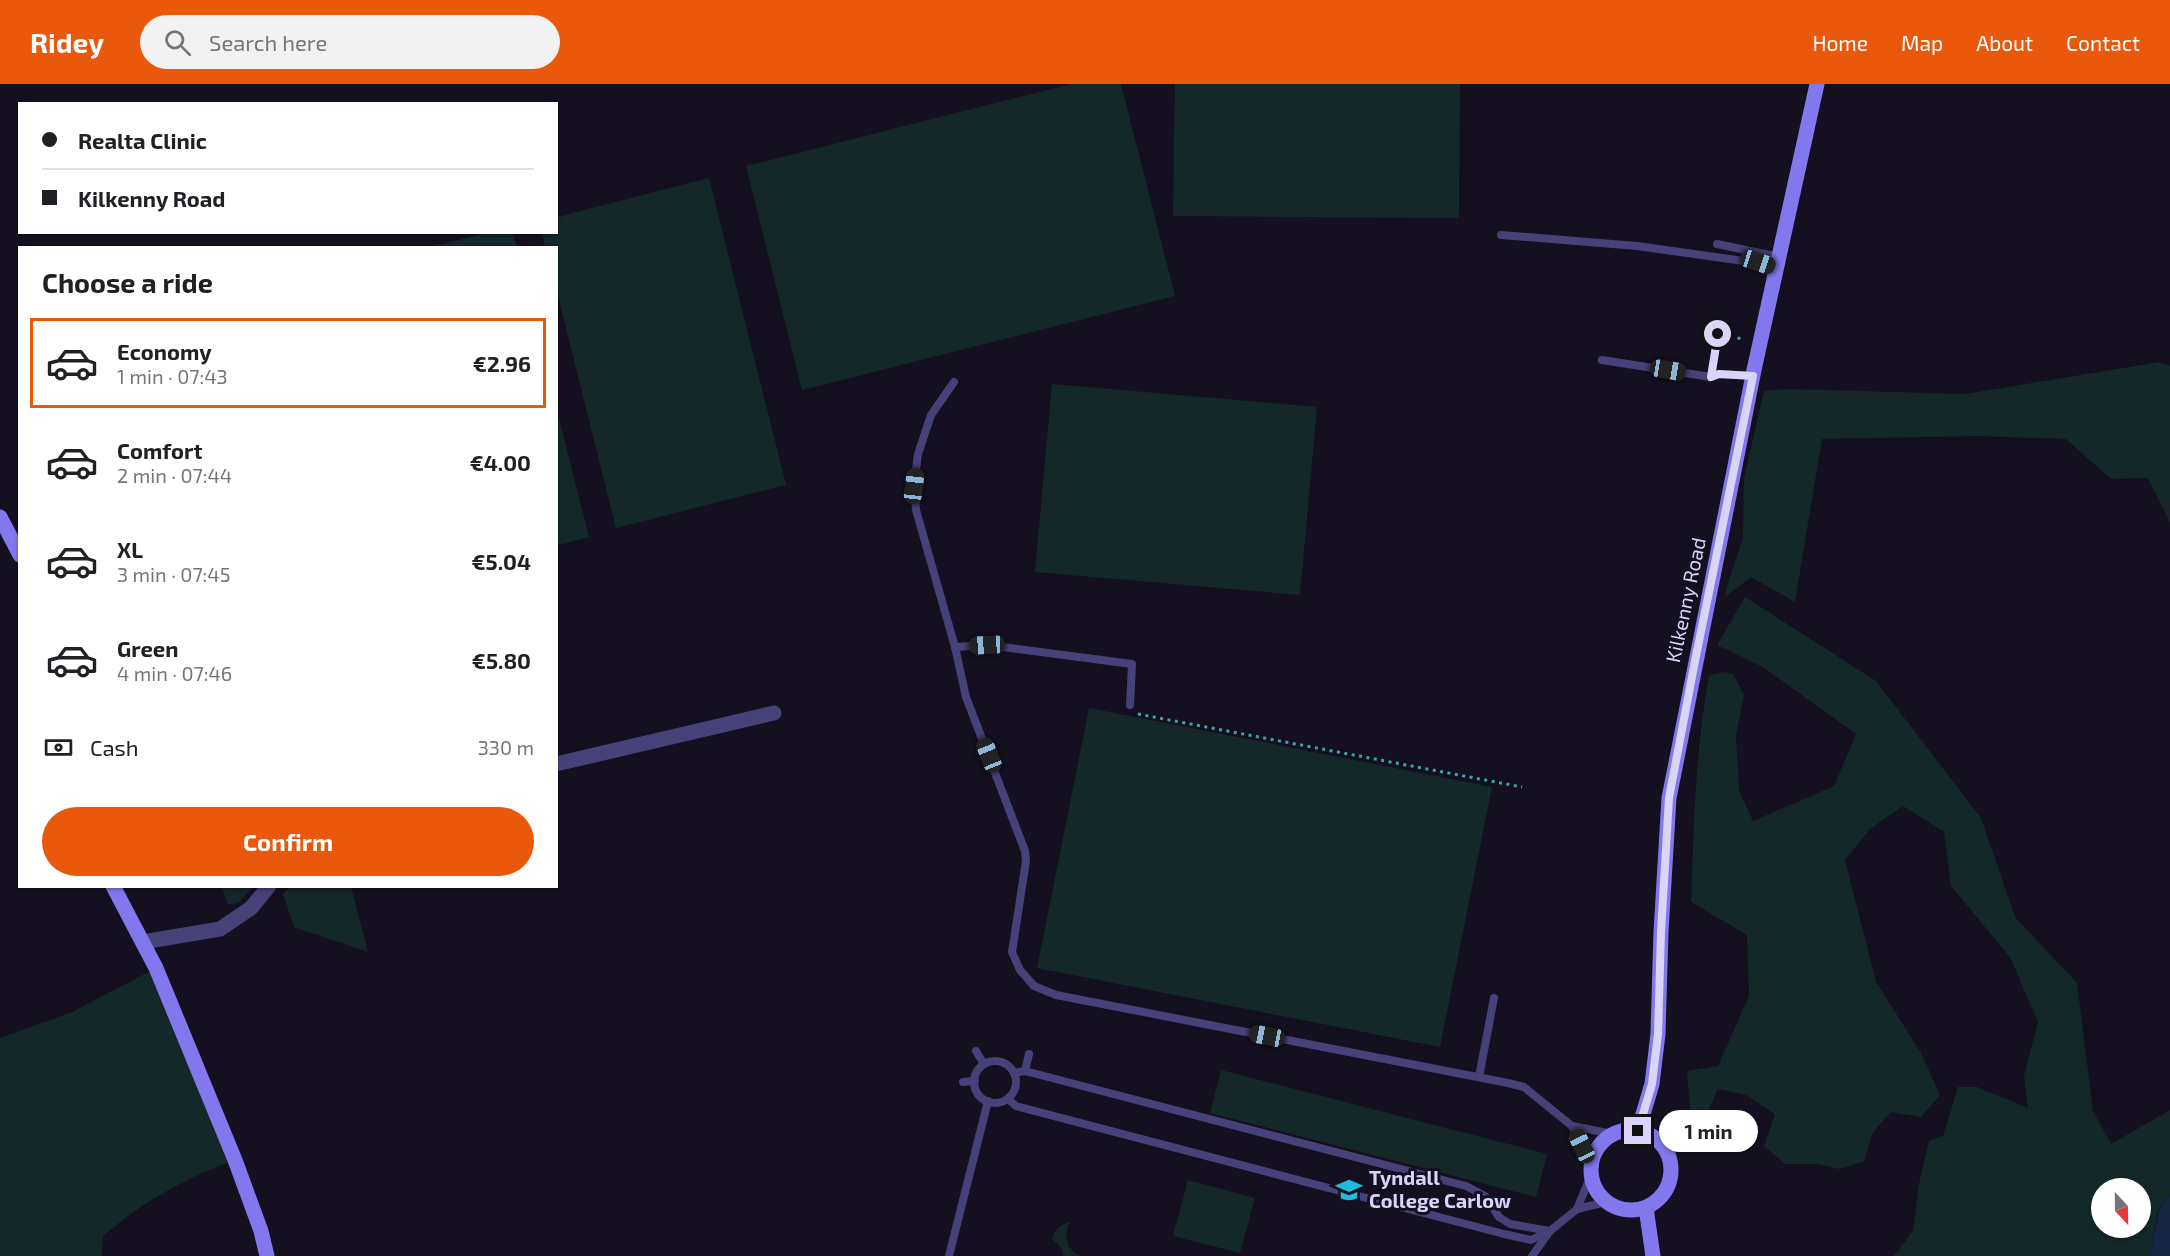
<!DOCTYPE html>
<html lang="en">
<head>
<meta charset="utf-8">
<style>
  body { margin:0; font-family:"Exo 2",sans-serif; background:#f2f2f2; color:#202124; height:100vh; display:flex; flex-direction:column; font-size:22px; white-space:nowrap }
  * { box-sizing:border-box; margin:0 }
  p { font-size:20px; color:#757577 }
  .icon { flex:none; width:33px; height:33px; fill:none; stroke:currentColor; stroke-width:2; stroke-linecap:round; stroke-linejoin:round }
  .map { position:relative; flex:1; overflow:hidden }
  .panel { position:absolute; left:18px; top:162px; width:540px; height:642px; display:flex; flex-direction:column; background:#fff; border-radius:0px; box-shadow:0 2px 4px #0004 }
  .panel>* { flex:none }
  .hud { position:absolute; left:18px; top:18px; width:540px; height:132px; border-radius:0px; box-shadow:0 2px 4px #0004; display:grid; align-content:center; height:132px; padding:0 24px; background:#fff }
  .needle { width:39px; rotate:158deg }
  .controls { position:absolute; left:2091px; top:1094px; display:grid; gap:12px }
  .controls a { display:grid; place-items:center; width:60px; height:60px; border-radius:50%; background:#fff; box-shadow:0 2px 4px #0004; font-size:30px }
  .end { position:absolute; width:27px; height:27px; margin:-14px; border:8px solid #dbd4f9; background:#111; box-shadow:0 0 0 3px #111 }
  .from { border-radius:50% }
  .bubble { position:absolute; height:42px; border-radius:21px; background:#fff; box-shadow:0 2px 4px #0004; font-size:20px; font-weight:700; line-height:42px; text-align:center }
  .car { position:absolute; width:18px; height:36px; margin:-18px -9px; border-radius:8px; box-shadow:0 0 4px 2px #0007; background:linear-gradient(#222 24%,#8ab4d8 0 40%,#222 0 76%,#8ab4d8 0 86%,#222 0) }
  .hud b { display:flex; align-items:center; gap:21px; height:57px; font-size:22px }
  .hud b+b { border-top:2px solid #e0e0e0 }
  .hud i { width:15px; height:15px; background:#202124 }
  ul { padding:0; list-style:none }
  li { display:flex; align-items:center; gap:18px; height:90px; margin:0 12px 9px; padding:0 12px; border:3px solid transparent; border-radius:0px }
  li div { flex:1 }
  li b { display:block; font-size:22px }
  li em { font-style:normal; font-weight:700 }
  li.current { border-color:#ea580c }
  li>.icon { width:54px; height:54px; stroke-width:1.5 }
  h2 { padding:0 24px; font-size:27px; line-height:72px }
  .pay { display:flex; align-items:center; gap:15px; height:66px; padding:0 24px; font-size:22px }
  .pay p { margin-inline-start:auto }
  .primary-button { display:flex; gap:12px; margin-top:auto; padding:12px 24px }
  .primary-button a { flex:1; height:69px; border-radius:36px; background:#ea580c; color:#fff; font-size:24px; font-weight:700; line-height:69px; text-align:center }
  header { display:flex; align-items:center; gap:36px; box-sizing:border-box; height:84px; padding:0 30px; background:#ea580c; color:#fff }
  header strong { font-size:28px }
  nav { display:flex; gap:33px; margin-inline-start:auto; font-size:21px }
  .search { width:420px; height:54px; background:#f2f2f2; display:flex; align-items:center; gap:15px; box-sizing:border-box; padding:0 21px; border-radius:33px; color:#757577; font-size:22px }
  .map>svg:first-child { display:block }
</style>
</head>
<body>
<header>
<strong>Ridey</strong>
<div class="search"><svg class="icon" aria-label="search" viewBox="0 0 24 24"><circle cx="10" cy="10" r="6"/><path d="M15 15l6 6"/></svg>Search here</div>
<nav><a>Home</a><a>Map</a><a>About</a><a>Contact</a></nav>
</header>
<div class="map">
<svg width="2170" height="1172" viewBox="0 0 2170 1172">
  <rect width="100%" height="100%" fill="#141020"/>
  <g fill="#142829" fill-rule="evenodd">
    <polygon points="1071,0 1121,0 1175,212 802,306 746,82"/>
    <polygon points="1175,0 1460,0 1459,134 1173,132"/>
    <polygon points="709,94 786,401 616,444 557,208 556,164 545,163 542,149 556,148 557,133"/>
    <polygon points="490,148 513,149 517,163 430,163"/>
    <polygon points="2160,278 2170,282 2170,438 2148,394 2111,395 2066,355 1978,352 1822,355 1795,518 1751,493 1725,513 1729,495 1743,454 1744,394 1764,307 1786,305 1965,310"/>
    <polygon points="1052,300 1317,323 1300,511 1035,488"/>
    <polygon points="556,323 589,453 557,461 556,461"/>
    <path d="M1745,513l131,84 105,137 34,99 62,66 16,128 18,33 59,-34v85l-12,15 -8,46h-256l19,-25 6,-47 10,-43 14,-5 15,-49h19l51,21 -4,-32 14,-54 -28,-65 -59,-71 -7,-54 -41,-26 -33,23 -25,31 31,122 44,69 20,44 -19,22 -30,-5 -18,20 -9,29 -24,8 -24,-5h-31l-21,-18 11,-32 -29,-19 -28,-6 -12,27 -15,5 -4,-50 31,-5 31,-70 -2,-61 -56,-33c3,-75 4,-152 18,-226l13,-4 11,2 11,21 -8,40 3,56 14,30 81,-35 22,-52 -93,-67 -46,-22zM2102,1104h38v39h-38z"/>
    <polygon points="1089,624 1492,703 1440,963 1037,884"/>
    <polygon points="222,803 222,802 253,803 239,818 228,821"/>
    <polygon points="290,803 351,803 368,868 294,843 283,810"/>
    <path d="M156,884l79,192c-51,19 -90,40 -132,76l-1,20h-102v-218l70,-25z"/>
    <polygon points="1221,986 1547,1070 1536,1113 1210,1029"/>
    <polygon points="1188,1096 1255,1114 1240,1169 1173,1152"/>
    <path d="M1070,1138c-7,13 -4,27 10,34h-16l-4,-10 -8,-7c1,-9 9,-15 18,-17z"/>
  </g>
  <polygon fill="#162544" points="2170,1111 2170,1172 2150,1172 2159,1126"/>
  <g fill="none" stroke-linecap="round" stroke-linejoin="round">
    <g stroke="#3da4a4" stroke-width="3" stroke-dasharray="3 4.5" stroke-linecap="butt">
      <polyline points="1730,253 1744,255"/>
      <polyline points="1138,630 1522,703"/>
    </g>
    <g stroke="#474179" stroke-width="8">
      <polyline points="1501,151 1637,162 1758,179 1777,185"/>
      <polyline points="1717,160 1779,173"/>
      <polyline points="1602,276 1711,293 1719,290 1753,292"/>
      <polyline points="1711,293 1718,250"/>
      <polyline points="954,298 931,331 918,370 914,402 916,426 955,563 966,613 1025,767 1026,777 1012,868 1020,886 1034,902 1056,911 1508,999 1524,1003 1572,1042 1591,1082"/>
      <polyline points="955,563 987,561 1132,580 1130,621"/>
      <polyline points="976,967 984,980"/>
      <circle cx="995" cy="998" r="21"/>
      <polyline points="1025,987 1029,970"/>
      <polyline points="1014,989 1025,987 1466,1102 1485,1112 1499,1133 1510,1140 1550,1147"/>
      <polyline points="1479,993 1494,914"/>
      <polyline points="963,998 975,997"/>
      <polyline points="1008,1015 1016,1022 1504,1150 1531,1156 1550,1147"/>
      <polyline points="1572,1042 1613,1050"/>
      <polyline points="1577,1125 1591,1091"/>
      <polyline points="949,1172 988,1017"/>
      <polyline points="1532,1172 1550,1147 1577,1125 1606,1118"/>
    </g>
    <g stroke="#474179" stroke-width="15">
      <polyline points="556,680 774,629"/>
      <polyline points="143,858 220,845 251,824 269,802"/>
    </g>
    <g stroke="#8277ed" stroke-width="15">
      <polyline points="0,433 20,471"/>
      <polyline points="113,802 156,884 235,1076 261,1147 267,1172"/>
      <circle cx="1631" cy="1086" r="40"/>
      <polyline points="1638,1047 1652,1000 1658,950 1661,848 1669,714 1754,286 1817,0"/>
      <polyline points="1646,1124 1653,1172"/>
    </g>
  </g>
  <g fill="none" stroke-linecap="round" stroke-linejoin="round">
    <polyline stroke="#dbd4f9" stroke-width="8" points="1638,1047 1652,1000 1658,950 1661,848 1669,714 1695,577 1753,292 1719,290 1711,293 1718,250"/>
  </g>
  <defs>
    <g id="school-bare" transform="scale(2.07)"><path d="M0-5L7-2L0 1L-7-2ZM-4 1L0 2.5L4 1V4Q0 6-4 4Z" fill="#1dbddd" stroke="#141020" stroke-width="2.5" paint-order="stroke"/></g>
  </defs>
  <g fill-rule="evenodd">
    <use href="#school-bare" x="1349" y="1106"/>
  </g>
  <g text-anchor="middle" stroke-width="6" stroke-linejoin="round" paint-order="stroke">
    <g font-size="20" fill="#dbd4f9" stroke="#141020">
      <text transform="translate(1686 516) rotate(-78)" y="7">Kilkenny Road</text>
    </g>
    <g font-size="20" font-weight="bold" fill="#dbd4f9" stroke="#141020" text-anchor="start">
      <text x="1369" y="1101">Tyndall<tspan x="1369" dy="23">College Carlow</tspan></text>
    </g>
  </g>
</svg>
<div class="controls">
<a><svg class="needle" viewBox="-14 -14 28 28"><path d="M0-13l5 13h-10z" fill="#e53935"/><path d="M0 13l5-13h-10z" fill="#757577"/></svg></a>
</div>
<i class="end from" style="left:1718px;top:250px"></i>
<i class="end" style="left:1638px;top:1047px"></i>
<div class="bubble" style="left:1659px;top:1026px;width:99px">1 min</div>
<i class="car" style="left:1758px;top:178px;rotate:108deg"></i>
<i class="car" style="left:1668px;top:286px;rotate:99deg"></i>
<i class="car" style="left:914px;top:402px;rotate:7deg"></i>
<i class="car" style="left:987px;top:561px;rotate:267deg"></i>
<i class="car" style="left:989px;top:671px;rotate:338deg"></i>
<i class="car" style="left:1267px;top:952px;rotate:281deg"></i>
<i class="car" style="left:1582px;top:1062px;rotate:335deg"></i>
<div class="hud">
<b><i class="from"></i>Realta Clinic</b>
<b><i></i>Kilkenny Road</b>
</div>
<section class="panel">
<h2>Choose a ride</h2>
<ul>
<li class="current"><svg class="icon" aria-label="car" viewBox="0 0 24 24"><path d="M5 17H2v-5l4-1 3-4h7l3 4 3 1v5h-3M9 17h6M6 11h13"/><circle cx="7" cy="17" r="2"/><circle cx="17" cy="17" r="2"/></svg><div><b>Economy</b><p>1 min · 07:43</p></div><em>€2.96</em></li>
<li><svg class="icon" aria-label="car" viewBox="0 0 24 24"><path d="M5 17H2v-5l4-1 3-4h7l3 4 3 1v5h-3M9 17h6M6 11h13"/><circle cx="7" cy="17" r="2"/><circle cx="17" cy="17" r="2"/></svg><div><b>Comfort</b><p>2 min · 07:44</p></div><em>€4.00</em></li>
<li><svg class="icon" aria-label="car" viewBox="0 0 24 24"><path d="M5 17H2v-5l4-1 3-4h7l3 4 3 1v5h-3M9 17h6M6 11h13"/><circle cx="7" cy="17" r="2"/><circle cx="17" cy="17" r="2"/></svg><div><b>XL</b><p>3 min · 07:45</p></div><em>€5.04</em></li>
<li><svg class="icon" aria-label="car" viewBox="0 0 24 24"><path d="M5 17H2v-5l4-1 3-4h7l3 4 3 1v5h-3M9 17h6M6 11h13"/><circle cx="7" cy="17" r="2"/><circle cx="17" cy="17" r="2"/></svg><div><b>Green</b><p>4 min · 07:46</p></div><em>€5.80</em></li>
</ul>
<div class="pay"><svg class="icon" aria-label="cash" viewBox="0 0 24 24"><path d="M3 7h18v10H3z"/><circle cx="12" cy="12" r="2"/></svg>Cash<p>330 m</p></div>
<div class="primary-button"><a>Confirm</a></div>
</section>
</div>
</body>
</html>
